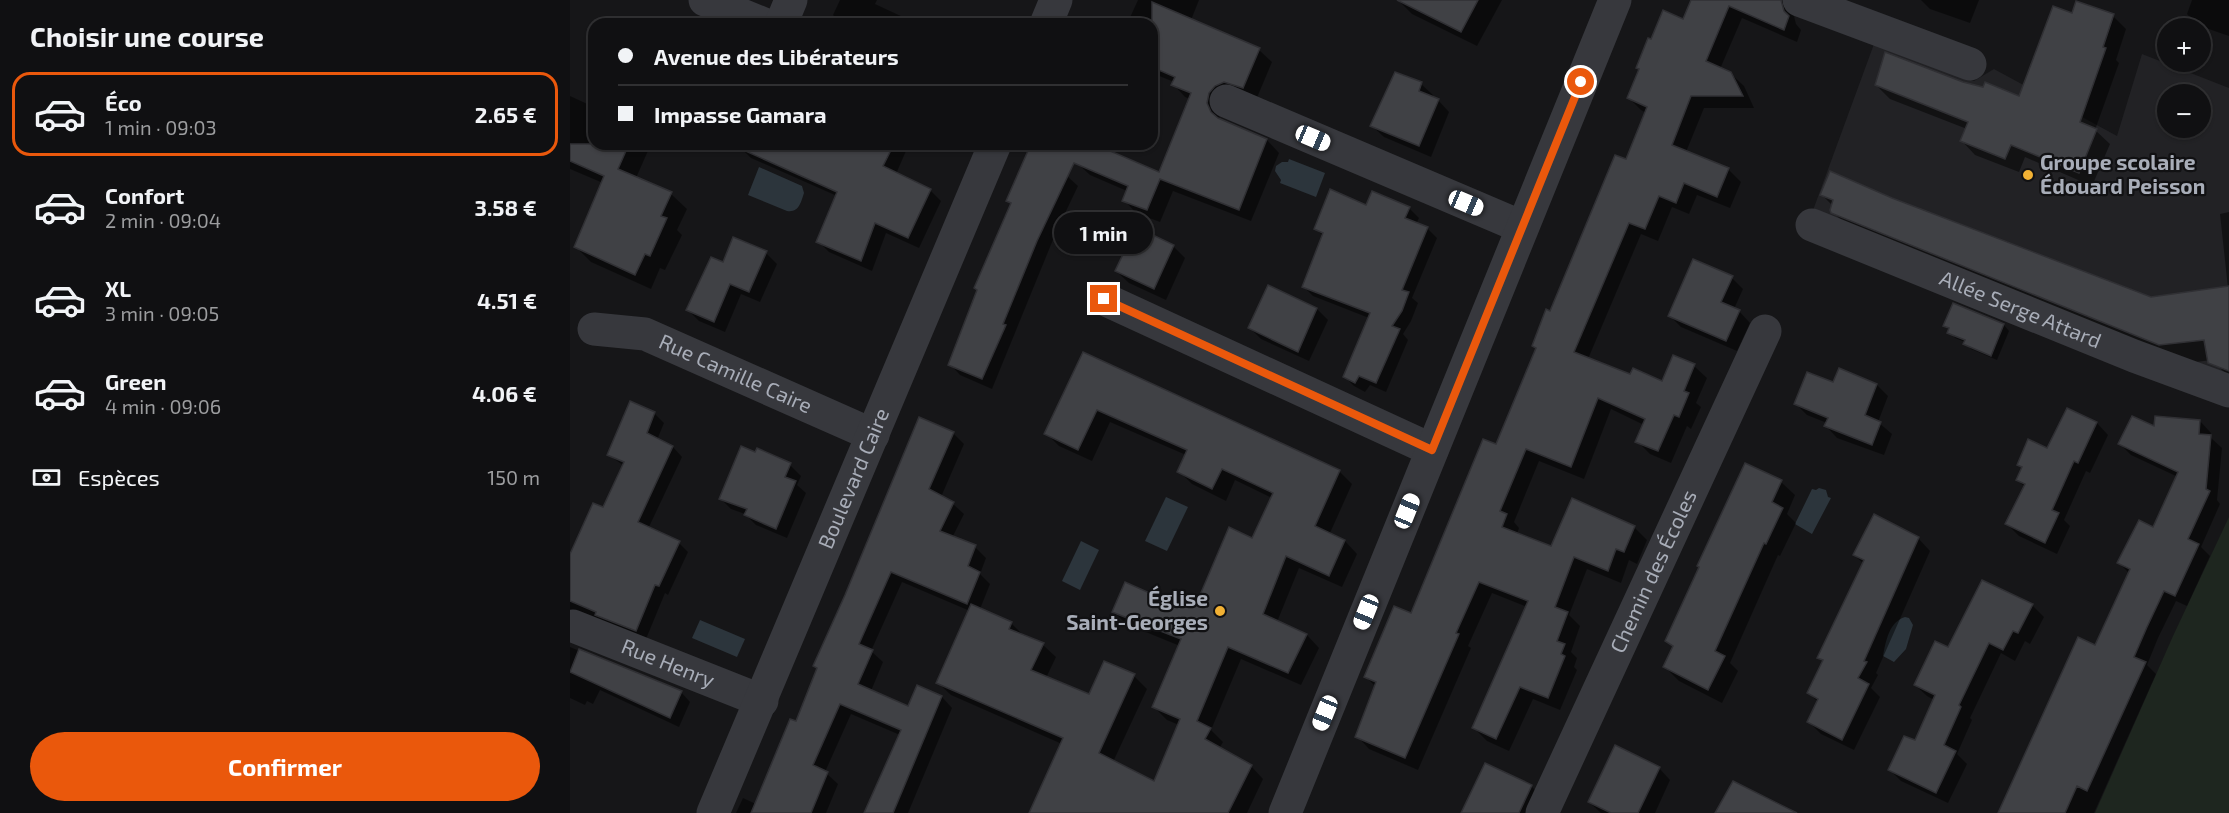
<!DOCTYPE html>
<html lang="fr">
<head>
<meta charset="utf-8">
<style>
  body { margin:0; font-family:"Exo 2",sans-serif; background:#1e1e20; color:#f1f3f6; height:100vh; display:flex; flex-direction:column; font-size:22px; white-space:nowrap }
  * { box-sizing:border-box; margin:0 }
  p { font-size:20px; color:#9c9d9f }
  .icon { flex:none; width:33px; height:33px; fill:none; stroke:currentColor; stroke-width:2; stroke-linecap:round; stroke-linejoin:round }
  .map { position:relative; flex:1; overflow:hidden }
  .side { display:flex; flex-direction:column; background:#101012; width:570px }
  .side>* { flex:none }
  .hud { position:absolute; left:18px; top:18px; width:570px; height:132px; border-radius:18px; box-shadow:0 2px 4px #0004,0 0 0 2px #303032; display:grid; align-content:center; height:132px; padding:0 30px; background:#101012 }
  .tools { position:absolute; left:1587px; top:18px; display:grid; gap:12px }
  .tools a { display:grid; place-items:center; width:54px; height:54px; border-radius:50%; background:#101012; box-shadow:0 2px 4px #0004,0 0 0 2px #303032; font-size:30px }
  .end { position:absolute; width:27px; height:27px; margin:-14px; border:8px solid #ea580c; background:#fff; box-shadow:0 0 0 3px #fff }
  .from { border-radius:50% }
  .bubble { position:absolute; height:42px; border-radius:21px; background:#101012; box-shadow:0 2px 4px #0004,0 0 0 2px #303032; font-size:20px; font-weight:700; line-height:42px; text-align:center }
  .car { position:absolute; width:18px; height:36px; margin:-18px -9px; border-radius:8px; box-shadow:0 0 4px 2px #0007; background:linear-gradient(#fff 24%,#345 0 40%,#fff 0 76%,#345 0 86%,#fff 0) }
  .hud b { display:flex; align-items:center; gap:21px; height:57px; font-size:22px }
  .hud b+b { border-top:2px solid #303032 }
  .hud i { width:15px; height:15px; background:#f1f3f6 }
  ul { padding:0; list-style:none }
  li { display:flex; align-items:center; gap:18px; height:84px; margin:0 12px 9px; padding:0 18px; border:3px solid transparent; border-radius:18px }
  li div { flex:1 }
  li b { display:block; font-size:22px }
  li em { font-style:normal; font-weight:700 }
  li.active { border-color:#ea580c }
  li>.icon { width:54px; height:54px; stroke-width:1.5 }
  h2 { padding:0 30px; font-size:27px; line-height:72px }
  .pay { display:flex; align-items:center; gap:15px; height:66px; padding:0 30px; font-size:22px }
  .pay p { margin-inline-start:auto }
  .primary-button { display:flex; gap:12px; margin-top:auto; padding:12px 30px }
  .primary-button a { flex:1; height:69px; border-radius:36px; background:#ea580c; color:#fff; font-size:24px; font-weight:700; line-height:69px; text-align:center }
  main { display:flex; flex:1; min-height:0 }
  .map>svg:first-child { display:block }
</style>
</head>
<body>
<main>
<section class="side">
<h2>Choisir une course</h2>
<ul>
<li class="active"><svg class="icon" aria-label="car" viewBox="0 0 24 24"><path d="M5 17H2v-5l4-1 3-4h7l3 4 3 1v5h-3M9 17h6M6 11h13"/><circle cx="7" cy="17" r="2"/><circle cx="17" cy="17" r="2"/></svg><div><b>Éco</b><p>1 min · 09:03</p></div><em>2.65 €</em></li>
<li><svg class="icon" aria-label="car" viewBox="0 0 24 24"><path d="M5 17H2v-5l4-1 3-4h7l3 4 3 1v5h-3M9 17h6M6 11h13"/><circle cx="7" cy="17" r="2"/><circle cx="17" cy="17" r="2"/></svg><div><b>Confort</b><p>2 min · 09:04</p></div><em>3.58 €</em></li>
<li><svg class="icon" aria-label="car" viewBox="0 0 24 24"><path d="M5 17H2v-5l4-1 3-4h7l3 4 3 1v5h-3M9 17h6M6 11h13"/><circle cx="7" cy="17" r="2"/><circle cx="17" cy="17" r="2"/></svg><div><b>XL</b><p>3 min · 09:05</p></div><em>4.51 €</em></li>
<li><svg class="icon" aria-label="car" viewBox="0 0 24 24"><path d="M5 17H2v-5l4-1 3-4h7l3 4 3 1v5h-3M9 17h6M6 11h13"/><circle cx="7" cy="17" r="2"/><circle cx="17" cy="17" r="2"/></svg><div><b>Green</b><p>4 min · 09:06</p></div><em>4.06 €</em></li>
</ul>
<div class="pay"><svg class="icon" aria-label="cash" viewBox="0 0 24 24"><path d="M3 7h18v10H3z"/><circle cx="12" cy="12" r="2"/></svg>Espèces<p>150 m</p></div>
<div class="primary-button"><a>Confirmer</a></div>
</section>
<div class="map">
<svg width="1659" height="813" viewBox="0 0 1659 813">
  <rect width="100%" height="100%" fill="#161618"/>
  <path fill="#222225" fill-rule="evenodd" d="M1304,44l100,37 20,-12 123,67 25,-82 87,34v291l-417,-166zM1598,94h32v34h-32z"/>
  <polygon fill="#1e261f" points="1659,517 1659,813 1525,813 1603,636"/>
  <g fill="#2c353c">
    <polygon points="719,159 755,173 746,197 710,183 711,180 705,171 706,166 712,162 718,162"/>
    <path d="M189,167l43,19 2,7c-3,9 -5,20 -17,18l-39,-16z"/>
    <polygon points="1249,488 1256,490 1258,497 1261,498 1242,534 1225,524 1242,489 1246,490"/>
    <polygon points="596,497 618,507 597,551 575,541"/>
    <polygon points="511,541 529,550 510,590 492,581"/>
    <path d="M1335,617l4,1 4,7 -7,24 -12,13 -11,-6c3,-15 6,-34 22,-39z"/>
    <polygon points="130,620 175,639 167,657 122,638"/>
  </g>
  <g fill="#0007">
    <polygon points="270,0 307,0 305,4 348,24 272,24 263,15"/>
    <polygon points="568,0 629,0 621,20 689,50 702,62 686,100 651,106 649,116 651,121 697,140 709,153 681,221 603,191 590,222 566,213 554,200 557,191 520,175 507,163 515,144 520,144 590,174 620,99 615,97 603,84 604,82 582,73 582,24 557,24"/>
    <polygon points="828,0 932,0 907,46 842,14"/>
    <polygon points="1122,0 1211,0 1223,12 1226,24 1231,30 1227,42 1172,18 1150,69 1160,73 1174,86 1184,108 1134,108 1116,152 1158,169 1171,182 1160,208 1127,195 1119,214 1102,207 1088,241 1071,234 1018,359 1061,376 1093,383 1124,366 1137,378 1126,403 1131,407 1121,429 1117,426 1101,463 1080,454 1067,441 1074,425 1041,409 1014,479 969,461 944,522 949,528 947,534 982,548 1064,527 1077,540 1067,564 1059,560 1051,583 1017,569 999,615 1010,626 1001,652 1007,658 1004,667 1007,670 990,710 963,699 939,751 917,741 904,728 957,607 922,593 898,646 901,648 848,770 799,749 787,736 806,687 796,677 842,615 927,446 967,349 964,346 1057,161 1076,113 1071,110 1059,98 1070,70 1067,67 1094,12 1114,20"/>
    <polygon points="1351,0 1409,0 1400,23 1360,9"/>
    <polygon points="1622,0 1659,0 1659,36 1627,25 1617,14"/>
    <polygon points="1503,15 1543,16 1556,29 1546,60 1549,63 1525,130 1540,144 1522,186 1455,157 1449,172 1405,155 1392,141 1397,129 1320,99 1306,85 1393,83 1450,98"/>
    <polygon points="851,84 863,95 862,98 868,100 879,112 861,157 814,137 802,126"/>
    <polygon points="0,96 24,107 24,144 81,144 66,178 101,194 117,209 107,230 112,235 95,270 90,268 81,289 21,262 5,246 33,183 0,169"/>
    <polygon points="171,144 339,144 326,174 360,190 371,201 349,248 316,233 302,271 259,252 248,241 267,196 181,158 170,147"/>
    <polygon points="537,144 552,144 549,149"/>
    <polygon points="497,176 508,186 487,230 422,389 390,375 380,364 442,205 437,200"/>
    <polygon points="1252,195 1322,199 1581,299 1658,288 1650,214 1659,212 1659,377 1642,360 1610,364 1283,232 1263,212 1263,206"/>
    <polygon points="797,207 839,208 849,218 846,224 857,228 867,238 842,298 848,303 841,321 833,334 838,340 816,392 800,385 795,392 784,386 774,376 799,318 743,296 734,287 753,236 746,229"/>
    <polygon points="603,246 615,258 596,300 559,283 546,271"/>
    <polygon points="196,253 207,264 190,302 171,294 155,332 129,321 118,310 153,263"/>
    <polygon points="1162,278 1173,289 1164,309 1169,311 1180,323 1167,351 1111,327 1100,316"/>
    <polygon points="699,287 747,309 758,320 739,361 691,339 680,328"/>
    <polygon points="1375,325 1434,325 1439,331 1427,360 1401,349 1395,342 1385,338"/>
    <polygon points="513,354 769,471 782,484 760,533 775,541 787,554 772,587 729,568 707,622 737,635 749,648 731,685 671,659 641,730 653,742 649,749 681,766 693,779 677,813 460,813 492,744 381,695 368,683 400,611 332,582 301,651 313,662 301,691 339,708 348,687 372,697 382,708 338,813 313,813 330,735 281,714 255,772 268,784 256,813 166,813 173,798 186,804 226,723 248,669 245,666 383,433 394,444 371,497 383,504 394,514 382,538 405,547 416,558 410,574 420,584 410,609 441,623 454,636 473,645 486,657 476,678 520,696 564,676 577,689 543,762 585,783 609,725 597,720 584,707 610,646 556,624 544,612 604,605 631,596 682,540 702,498 665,480 656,501 622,484 609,471 616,455 540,422 522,461 489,446 476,433"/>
    <polygon points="1307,385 1318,396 1308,422 1322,434 1314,455 1267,438 1256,426 1257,423 1237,415 1226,404"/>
    <polygon points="84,413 94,423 87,440 103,447 112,457 78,529 109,543 118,552 98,595 95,593 76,639 0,621 0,558 34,509 54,466 39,455"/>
    <polygon points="1630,421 1641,433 1640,437 1652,448 1647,500 1650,504 1631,547 1640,556 1617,606 1606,601 1588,638 1577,665 1586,674 1524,813 1429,813 1526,647 1560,574 1549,563 1584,529 1608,477 1561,455 1550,444 1585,428"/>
    <polygon points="1527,423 1538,435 1520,473 1516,471 1494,520 1500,526 1487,554 1449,536 1437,524 1455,487 1447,480 1453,468 1449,464"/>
    <polygon points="188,450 220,465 231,476 227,485 236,493 217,538 186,525 175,514 161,509 151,499"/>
    <polygon points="1211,482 1225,495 1217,514 1226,523 1210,556 1208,555 1160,663 1168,671 1152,703 1109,681 1095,667 1104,648 1097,641"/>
    <polygon points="1304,516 1349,539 1360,551 1306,673 1308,675 1301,688 1310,697 1284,750 1251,734 1239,722 1248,702 1238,692 1254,662 1249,657 1294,564 1284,555"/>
    <polygon points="1462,605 1474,617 1460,644 1455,641 1445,661 1431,653 1400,718 1402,720 1387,754 1397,764 1378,803 1331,781 1319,769 1345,742 1364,700 1357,696 1345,685 1379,649"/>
    <polygon points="0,647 111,692 120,702 109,727 30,690 23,704 17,701 15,705 0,698"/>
    <polygon points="1089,768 1100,780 1085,813 1031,813 1019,802"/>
    <polygon points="961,786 973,798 966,813 900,813"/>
  </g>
  <g fill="#404145" stroke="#303034" stroke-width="1.5">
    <polygon points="827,0 908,0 891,32"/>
    <polygon points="1121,0 1211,0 1214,11 1219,16 1214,30 1159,6 1136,61 1161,72 1173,96 1121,96 1102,145 1159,168 1147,197 1114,183 1106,203 1089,196 1075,229 1059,223 1004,352 1060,374 1063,368 1092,381 1103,355 1125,364 1114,391 1119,393 1109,417 1104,415 1088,451 1065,442 1075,419 1028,398 1001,467 956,449 930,511 937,514 932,527 981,546 1002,498 1065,526 1054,552 1046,549 1038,571 1004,557 985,607 998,612 987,641 995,644 991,654 995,656 978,698 950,687 926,739 902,728 958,601 909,582 886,633 889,634 835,758 785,737 806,682 794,677 824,606 841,613 913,439 926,444 966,348 962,346 976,309 980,311 1045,155 1056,159 1077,107 1057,98 1069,69 1066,68 1078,38 1081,39 1093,10 1113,19"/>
    <polygon points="1506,1 1544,14 1533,47 1536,48 1510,122 1527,129 1509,173 1441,145 1435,159 1390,141 1398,122 1305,85 1315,52 1393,82 1413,87 1415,82 1449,96 1483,6 1502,13"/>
    <polygon points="582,2 690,48 673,88 654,82 645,86 639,93 637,103 641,112 648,118 697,139 669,210 590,179 577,210 552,201 558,186 504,163 467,241 433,324 436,325 412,379 378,365 407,290 404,288 441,203 436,201 461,144 524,144 589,172 621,93 601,85 605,77 582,67"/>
    <polygon points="825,72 852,82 849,91 869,99 849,146 800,126"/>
    <polygon points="0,144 59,144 48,169 102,192 91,216 97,218 80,256 75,254 65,275 4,247 34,176 0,161"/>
    <polygon points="160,144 324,144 313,166 361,189 338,238 305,223 291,261 246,242 267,192"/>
    <polygon points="1260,171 1322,198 1581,297 1659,286 1659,371 1638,363 1634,340 1589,345 1261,213 1260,210 1263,200 1250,195"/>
    <polygon points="760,189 796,205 802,191 840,207 835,218 858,227 832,290 839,292 832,311 822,326 830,329 806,383 789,376 785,383 773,377 800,313 732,287 753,233 744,229"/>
    <polygon points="566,227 604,245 584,289 545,271"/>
    <polygon points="163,237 197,251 179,292 160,284 144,322 116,310 141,257 153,262"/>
    <polygon points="1123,259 1163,276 1151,302 1170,310 1156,341 1098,316"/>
    <polygon points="698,285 747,308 728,352 678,328"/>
    <polygon points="1383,303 1434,324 1421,356 1393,344 1395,340 1377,333 1379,328 1373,326"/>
    <polygon points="513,352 770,470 745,526 775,540 759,576 716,556 693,614 737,634 718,673 658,647 627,721 641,728 635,739 682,765 658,813 459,813 493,738 366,683 401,604 442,622 439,629 474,643 461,670 519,694 534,661 565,674 529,753 584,781 610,719 582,707 611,639 542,612 555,582 604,604 630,595 659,527 682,538 703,493 652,469 642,489 607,472 617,450 527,410 508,450 474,434"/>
    <polygon points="1269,368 1307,384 1295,415 1311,422 1302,445 1254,426 1258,418 1224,404 1237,372 1263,382"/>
    <polygon points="60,401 85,412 77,433 103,446 68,522 110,541 89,586 85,585 66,631 25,615 26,612 0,601 0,554 23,503 33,507 54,462 37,455"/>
    <polygon points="1497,408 1527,422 1508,463 1504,461 1482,510 1489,513 1475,543 1435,524 1455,484 1446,480 1452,467 1447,465 1458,439 1477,448"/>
    <polygon points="1562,416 1584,426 1585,416 1630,420 1629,434 1641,435 1636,489 1640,491 1618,539 1629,544 1605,596 1594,591 1577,627 1564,657 1576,662 1517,791 1507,786 1495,813 1428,813 1508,637 1525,645 1560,569 1547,563 1569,520 1583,527 1608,472 1548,444"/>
    <polygon points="349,417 384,432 359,489 384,502 370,531 406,545 398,566 410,572 397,604 321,572 289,644 303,650 288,684 338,706 347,685 372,696 323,813 294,813 331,730 270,704 243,765 258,772 241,813 181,813 220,719 226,721 247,668 243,666 275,595"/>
    <polygon points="171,446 185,452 187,448 221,463 215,477 226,481 206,529 174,515 177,509 149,499"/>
    <polygon points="1175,463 1212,480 1202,502 1213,508 1196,544 1194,543 1145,651 1155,656 1138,690 1093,667 1103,646 1095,641 1129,567 1127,566"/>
    <polygon points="1304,514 1349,537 1294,661 1297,662 1288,678 1299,684 1272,740 1237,722 1248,699 1237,693 1253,660 1247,658 1294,560 1283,555"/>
    <polygon points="1412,580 1463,604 1448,633 1443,631 1433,650 1419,643 1389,705 1391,707 1374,745 1386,751 1366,793 1318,770 1334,736 1345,740 1365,695 1344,685 1365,641 1378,647"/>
    <polygon points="9,649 112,691 100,718 0,672"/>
    <polygon points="1045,745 1090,767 1068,813 1041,813 1018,802"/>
    <polygon points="915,763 962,785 949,813 891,813"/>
    <polygon points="1163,781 1227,813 1145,813"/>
  </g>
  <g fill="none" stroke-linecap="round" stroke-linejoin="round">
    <g stroke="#37383d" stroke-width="33">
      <polyline points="135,0 194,24"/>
      <polyline points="1229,0 1400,64"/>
      <polyline points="211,24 221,0"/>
      <polyline points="476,24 486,0"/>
      <polyline points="656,101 952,227"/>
      <path id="s1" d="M1242,225l322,131 95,35"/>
      <polyline points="534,299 862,450"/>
      <path id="s2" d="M24,329l51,5 228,101"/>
      <path id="s3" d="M3,626l189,75"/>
      <path id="s4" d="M143,813l282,-669"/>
      <polyline points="715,813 1045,0"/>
      <path id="s5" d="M972,813l223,-482"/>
    </g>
  </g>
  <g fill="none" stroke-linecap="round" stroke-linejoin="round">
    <polyline stroke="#ea580c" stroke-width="8" points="534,299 862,450 1011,82"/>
  </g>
  <g fill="#f2b134" stroke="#111113" stroke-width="2">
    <circle cx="1458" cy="175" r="6"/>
    <circle cx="650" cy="611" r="6"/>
  </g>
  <g text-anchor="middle" stroke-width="4.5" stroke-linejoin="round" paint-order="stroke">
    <g font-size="21" font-weight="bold" fill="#a8adb8" stroke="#111113" text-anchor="start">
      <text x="1470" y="170">Groupe scolaire<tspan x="1470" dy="24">Édouard Peisson</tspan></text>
      <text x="638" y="606" text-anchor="end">Église<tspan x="638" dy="24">Saint-Georges</tspan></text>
    </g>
    <g font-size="21" fill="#a8adb8" stroke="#111113">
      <text dy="7" stroke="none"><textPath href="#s1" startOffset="225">Allée Serge Attard</textPath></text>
      <text dy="7" stroke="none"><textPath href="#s2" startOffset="150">Rue Camille Caire</textPath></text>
      <text dy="7" stroke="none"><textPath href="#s4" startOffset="363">Boulevard Caire</textPath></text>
      <text dy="7" stroke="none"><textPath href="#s5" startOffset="266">Chemin des Écoles</textPath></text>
      <text dy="7" stroke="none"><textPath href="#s3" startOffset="102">Rue Henry</textPath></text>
    </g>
  </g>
</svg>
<div class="tools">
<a>+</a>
<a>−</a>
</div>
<i class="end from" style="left:1011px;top:82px"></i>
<i class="end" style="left:534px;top:299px"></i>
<div class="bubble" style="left:484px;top:212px;width:99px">1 min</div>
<i class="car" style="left:743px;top:138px;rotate:113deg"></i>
<i class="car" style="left:896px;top:203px;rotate:113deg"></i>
<i class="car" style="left:837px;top:511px;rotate:22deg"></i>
<i class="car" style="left:796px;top:612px;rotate:202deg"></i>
<i class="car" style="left:755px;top:713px;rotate:202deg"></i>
<div class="hud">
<b><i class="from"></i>Avenue des Libérateurs</b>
<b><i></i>Impasse Gamara</b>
</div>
</div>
</main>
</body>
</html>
